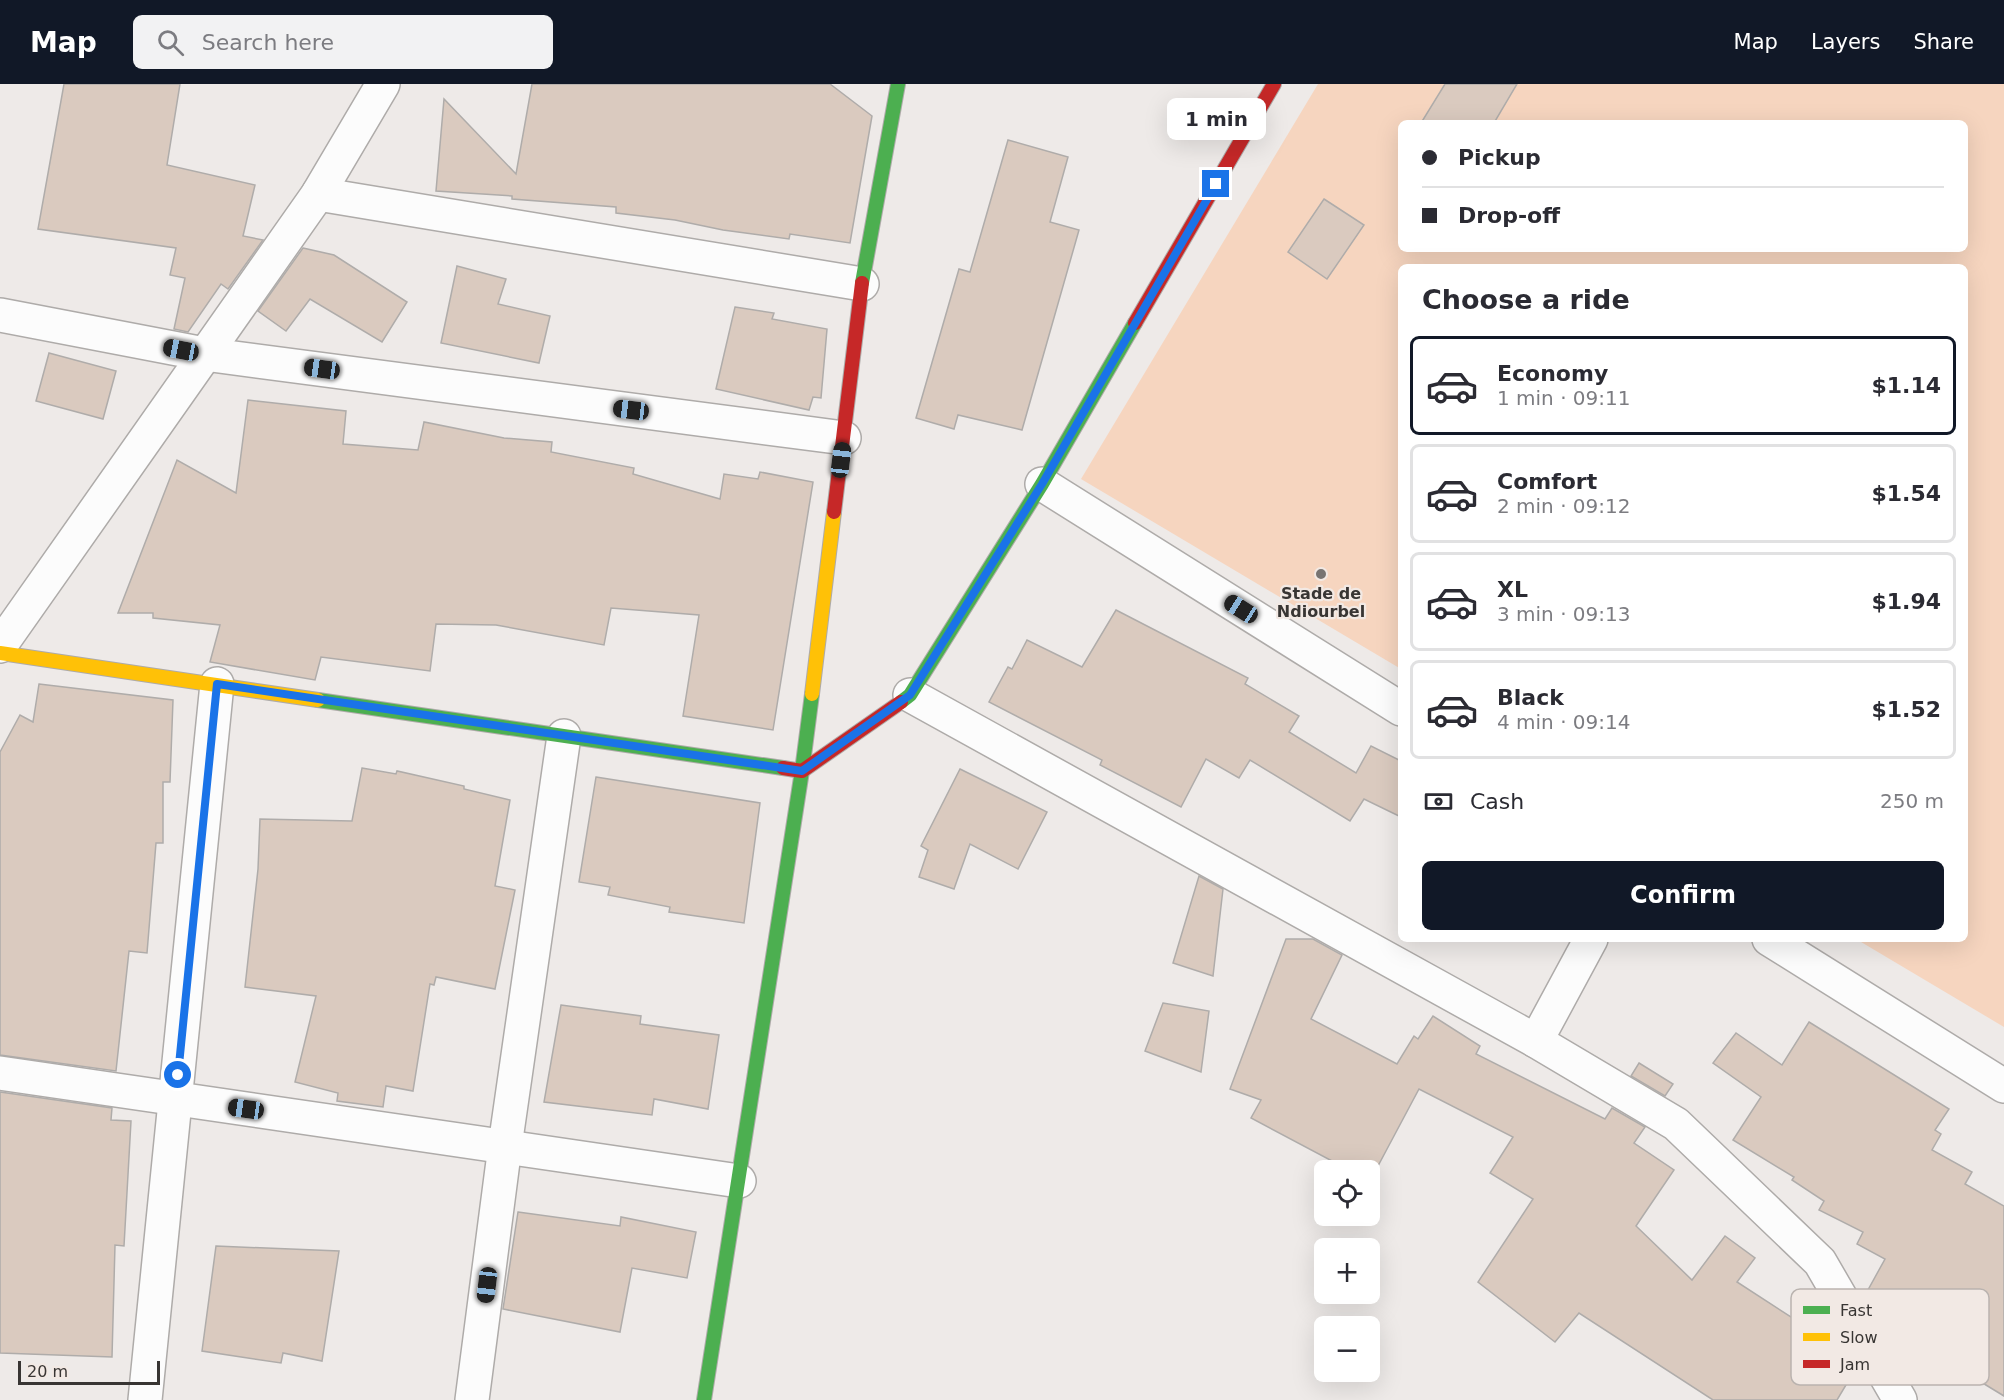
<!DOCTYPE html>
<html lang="en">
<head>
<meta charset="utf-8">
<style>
  body { margin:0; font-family:"DejaVu Sans",sans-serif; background:#f2f2f3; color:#2b2b33; height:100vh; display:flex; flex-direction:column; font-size:22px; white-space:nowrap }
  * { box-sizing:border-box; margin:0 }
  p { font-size:20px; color:#7c7c81 }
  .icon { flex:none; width:33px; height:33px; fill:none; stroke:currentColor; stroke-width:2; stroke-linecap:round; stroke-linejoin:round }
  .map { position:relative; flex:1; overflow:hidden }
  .details { position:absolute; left:1398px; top:180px; width:570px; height:678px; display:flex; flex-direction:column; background:#fff; border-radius:9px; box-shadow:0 6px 24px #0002 }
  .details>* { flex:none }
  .guide { position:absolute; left:1398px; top:36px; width:570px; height:132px; border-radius:9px; box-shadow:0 6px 24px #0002; display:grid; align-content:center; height:132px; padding:0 24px; background:#fff }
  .buttons { position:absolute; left:1314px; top:1076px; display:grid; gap:12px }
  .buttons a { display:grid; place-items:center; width:66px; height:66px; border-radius:9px; background:#fff; box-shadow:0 6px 24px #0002; font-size:30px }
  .scale { position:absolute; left:18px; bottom:15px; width:142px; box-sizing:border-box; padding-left:6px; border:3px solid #383533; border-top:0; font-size:16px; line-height:21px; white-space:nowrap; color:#383533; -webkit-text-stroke:4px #f2e9e4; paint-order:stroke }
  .end { position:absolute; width:27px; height:27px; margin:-14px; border:8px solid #1a73e8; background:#fff; box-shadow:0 0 0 3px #fff }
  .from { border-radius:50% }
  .bubble { position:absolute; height:42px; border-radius:9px; background:#fff; box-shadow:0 6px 24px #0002; font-size:20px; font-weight:700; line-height:42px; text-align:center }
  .car { position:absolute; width:18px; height:36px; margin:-18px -9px; border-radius:8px; box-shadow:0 0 4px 2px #0007; background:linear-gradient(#222 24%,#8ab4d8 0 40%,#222 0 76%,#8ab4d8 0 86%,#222 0) }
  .guide b { display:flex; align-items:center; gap:21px; height:57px; font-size:22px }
  .guide b+b { border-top:2px solid #e1e1e2 }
  .guide i { width:15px; height:15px; background:#2b2b33 }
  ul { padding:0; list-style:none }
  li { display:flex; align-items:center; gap:18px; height:99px; margin:0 12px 9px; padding:0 12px; border:3px solid #e1e1e2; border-radius:9px }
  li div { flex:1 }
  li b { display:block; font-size:22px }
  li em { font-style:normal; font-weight:700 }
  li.current { border-color:#111827 }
  li>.icon { width:54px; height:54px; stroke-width:1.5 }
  h2 { padding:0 24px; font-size:27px; line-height:72px }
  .pay { display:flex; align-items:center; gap:15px; height:66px; padding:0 24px; font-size:22px }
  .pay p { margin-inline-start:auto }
  .button { display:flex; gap:12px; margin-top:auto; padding:12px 24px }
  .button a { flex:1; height:69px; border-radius:9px; background:#111827; color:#fff; font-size:24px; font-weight:700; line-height:69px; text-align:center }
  header { display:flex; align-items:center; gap:36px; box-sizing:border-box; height:84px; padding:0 30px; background:#111827; color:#fff }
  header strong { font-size:28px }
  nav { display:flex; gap:33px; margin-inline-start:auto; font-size:21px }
  .search { width:420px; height:54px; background:#f2f2f3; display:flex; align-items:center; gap:15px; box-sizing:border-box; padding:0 21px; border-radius:9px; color:#7c7c81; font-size:22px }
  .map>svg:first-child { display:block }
</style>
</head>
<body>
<header>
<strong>Map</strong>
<div class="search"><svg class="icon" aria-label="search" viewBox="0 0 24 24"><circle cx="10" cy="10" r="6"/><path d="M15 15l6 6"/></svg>Search here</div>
<nav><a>Map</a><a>Layers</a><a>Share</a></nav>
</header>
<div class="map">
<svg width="2004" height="1316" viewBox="0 0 2004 1316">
  <rect width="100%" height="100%" fill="#eeeae8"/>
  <path fill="#f6d5bf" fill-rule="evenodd" d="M1318,0h686v943l-148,-88h109v-672h-564v402l-320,-190zM1401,39h564v126h-564z"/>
  <g fill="#dacabf" stroke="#afacaa" stroke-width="1.5">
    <polygon points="64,0 180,0 167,81 255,101 243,152 263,156 228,205 221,200 188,248 174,245 185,194 170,191 176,164 38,145"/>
    <polygon points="532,0 830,0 872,32 850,159 790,150 789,155 723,146 675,136 616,129 616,123 512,115 512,112 436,107 444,15 516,90"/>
    <polygon points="1445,0 1517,0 1494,39 1421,39"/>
    <polygon points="1008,56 1068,73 1050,138 1079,146 1022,346 958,331 954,345 916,334 959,185 970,188"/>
    <polygon points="1324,115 1364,141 1327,195 1288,168"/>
    <polygon points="303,164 334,171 407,218 382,258 310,215 286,247 258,227"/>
    <polygon points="457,182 506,195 498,220 550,232 539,279 441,259"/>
    <polygon points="735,223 774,229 772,235 827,245 821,314 813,313 809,326 716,305"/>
    <polygon points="49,269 116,287 103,335 36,317"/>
    <polygon points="248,316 346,327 343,360 418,366 424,338 504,354 552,358 551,368 634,384 633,390 720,415 724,390 758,395 760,388 813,398 773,646 683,632 699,531 611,524 604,561 496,541 436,540 430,587 321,573 315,596 210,578 220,541 153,534 153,529 118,529 177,376 236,409"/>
    <polygon points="1116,526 1248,594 1245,600 1299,632 1289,648 1356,689 1371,662 1401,677 1401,733 1364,715 1350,737 1250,676 1239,694 1206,675 1181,723 1100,681 1102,676 989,618 1008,583 1012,585 1027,556 1082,583"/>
    <polygon points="39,600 173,616 170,698 163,698 163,759 156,759 147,869 129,867 116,987 0,971 0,668 20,631 33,638"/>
    <polygon points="362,684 396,690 397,687 464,702 464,705 510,716 495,802 515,806 495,905 436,893 434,901 430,900 413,1007 386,1002 383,1023 337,1017 338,1009 295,998 316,912 245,903 258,785 260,735 352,737"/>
    <polygon points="960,685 1047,728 1018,785 970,760 954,805 919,793 928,766 921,762"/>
    <polygon points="596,693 760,719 744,839 669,828 670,823 608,811 610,803 579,798"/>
    <polygon points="1199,792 1223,805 1213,892 1173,879"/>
    <polygon points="1286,855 1313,855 1342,871 1311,935 1397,980 1414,952 1418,955 1433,932 1480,962 1476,970 1605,1035 1612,1024 1645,1043 1634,1059 1674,1086 1636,1142 1692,1196 1725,1152 1755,1174 1737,1198 1825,1255 1828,1251 1848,1263 1858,1281 1837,1316 1713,1316 1579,1229 1555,1258 1478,1198 1533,1115 1490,1089 1513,1053 1419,1005 1370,1097 1370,1086 1349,1086 1251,1034 1261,1016 1230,1005"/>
    <polygon points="1163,919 1209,927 1201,988 1145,967"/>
    <polygon points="561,921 641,932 640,940 719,951 708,1025 654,1015 652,1031 544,1018"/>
    <polygon points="1809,938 1949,1025 1935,1046 1941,1050 1932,1066 1972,1088 1965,1100 2004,1122 2004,1312 1953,1281 1959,1272 1873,1233 1863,1215 1885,1175 1857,1160 1863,1148 1819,1126 1824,1117 1792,1096 1794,1093 1733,1056 1761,1013 1713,979 1736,949 1782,981"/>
    <polygon points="1639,979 1673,1000 1665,1012 1631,992"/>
    <polygon points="0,1008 112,1024 111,1036 131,1037 124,1162 115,1161 112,1273 0,1269"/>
    <polygon points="518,1128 620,1142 621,1133 696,1148 687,1194 632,1184 620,1248 503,1225"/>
    <polygon points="216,1162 339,1167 322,1277 283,1269 281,1279 202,1267"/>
  </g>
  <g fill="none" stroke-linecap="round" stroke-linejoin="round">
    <g stroke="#aeaba9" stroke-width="36">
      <g id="street">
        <polyline points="318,110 862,200"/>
        <polyline points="0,231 204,270 844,354"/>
        <polyline points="1042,400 1401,625"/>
        <polyline points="0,562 318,110 383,0"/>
        <polyline points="910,611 1536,957 1676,1040 1820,1178 1900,1316"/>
        <polyline points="1769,855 2004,1002"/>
        <polyline points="1536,957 1591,855"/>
        <polyline points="0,989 739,1097"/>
        <polyline points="145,1316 217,600"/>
        <polyline points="472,1316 505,1062 564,652"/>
      </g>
    </g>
    <g stroke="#aeaba9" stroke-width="16">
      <g id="fast">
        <polyline points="862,199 898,0"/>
        <polyline points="318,616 783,684"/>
        <polyline points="901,618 910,611 1042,400 1135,239"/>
        <polyline points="704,1316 802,687 812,610"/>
      </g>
    </g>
    <g stroke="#aeaba9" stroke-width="16">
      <g id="slow">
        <polyline points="0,569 318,616"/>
        <polyline points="812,610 834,428"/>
      </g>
    </g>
    <g stroke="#aeaba9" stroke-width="16">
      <g id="jam">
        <polyline points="1135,239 1274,0"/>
        <polyline points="834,428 862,199"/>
        <polyline points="783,684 802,687 901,618"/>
      </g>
    </g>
    <use href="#street" stroke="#fcfcfc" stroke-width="33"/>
    <use href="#fast" stroke="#4caf50" stroke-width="14"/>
    <use href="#slow" stroke="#ffc107" stroke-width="14"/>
    <use href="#jam" stroke="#c62828" stroke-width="14"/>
  </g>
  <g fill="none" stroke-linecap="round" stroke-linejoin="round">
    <polyline stroke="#1a73e8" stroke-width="8" points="178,991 217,600 802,687 910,611 1042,400 1216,100"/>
  </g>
  <circle fill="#787472" stroke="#f2e9e4" stroke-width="2" cx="1321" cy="490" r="6"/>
  <g text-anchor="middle" stroke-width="4.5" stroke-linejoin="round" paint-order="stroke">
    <g font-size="16" font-weight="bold" fill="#383533" stroke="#f2e9e4">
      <text x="1321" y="515">Stade de<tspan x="1321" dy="18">Ndiourbel</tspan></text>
    </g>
  </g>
  <rect x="1791" y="1205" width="198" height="96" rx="9" fill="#f2e9e4" stroke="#bab3af" stroke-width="1.5"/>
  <rect x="1803" y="1222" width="27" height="8" fill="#4caf50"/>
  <rect x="1803" y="1249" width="27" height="8" fill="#ffc107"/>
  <rect x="1803" y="1276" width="27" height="8" fill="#c62828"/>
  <g font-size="16" fill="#383533">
    <text x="1840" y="1232">Fast</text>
    <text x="1840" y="1259">Slow</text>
    <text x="1840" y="1286">Jam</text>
  </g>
</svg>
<div class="buttons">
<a><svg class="icon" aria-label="locate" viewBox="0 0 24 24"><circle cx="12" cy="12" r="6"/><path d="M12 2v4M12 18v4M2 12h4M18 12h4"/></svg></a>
<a>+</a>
<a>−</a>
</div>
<div class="scale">20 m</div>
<i class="end from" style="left:178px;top:991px"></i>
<i class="end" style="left:1216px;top:100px"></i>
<div class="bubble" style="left:1167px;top:14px;width:99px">1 min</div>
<i class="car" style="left:181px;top:266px;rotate:281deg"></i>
<i class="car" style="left:322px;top:285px;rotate:278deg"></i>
<i class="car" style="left:631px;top:326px;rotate:277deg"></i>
<i class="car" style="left:841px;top:376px;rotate:7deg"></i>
<i class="car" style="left:1241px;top:525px;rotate:302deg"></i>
<i class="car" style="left:246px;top:1025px;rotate:278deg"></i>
<i class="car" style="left:487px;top:1201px;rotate:187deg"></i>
<div class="guide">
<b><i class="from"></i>Pickup</b>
<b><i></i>Drop-off</b>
</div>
<section class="details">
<h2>Choose a ride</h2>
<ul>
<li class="current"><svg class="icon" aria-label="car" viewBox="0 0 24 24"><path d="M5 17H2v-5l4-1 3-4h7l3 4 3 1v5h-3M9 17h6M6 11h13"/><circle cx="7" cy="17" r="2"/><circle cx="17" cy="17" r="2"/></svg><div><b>Economy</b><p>1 min · 09:11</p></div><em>$1.14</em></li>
<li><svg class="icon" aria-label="car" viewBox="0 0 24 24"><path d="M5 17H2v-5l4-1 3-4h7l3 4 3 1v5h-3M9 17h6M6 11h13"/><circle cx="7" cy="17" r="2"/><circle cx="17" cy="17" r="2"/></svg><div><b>Comfort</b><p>2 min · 09:12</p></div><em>$1.54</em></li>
<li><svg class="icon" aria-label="car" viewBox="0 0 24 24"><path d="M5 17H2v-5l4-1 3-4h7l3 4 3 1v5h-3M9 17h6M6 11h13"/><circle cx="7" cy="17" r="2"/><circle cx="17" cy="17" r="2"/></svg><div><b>XL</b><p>3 min · 09:13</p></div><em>$1.94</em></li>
<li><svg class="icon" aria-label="car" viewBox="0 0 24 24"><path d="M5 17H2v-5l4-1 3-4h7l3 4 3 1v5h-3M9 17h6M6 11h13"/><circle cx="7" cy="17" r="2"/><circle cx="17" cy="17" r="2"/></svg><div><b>Black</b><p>4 min · 09:14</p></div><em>$1.52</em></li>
</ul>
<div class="pay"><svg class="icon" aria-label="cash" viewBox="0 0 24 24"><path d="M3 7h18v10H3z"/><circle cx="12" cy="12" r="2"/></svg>Cash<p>250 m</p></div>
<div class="button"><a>Confirm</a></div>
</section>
</div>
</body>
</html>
